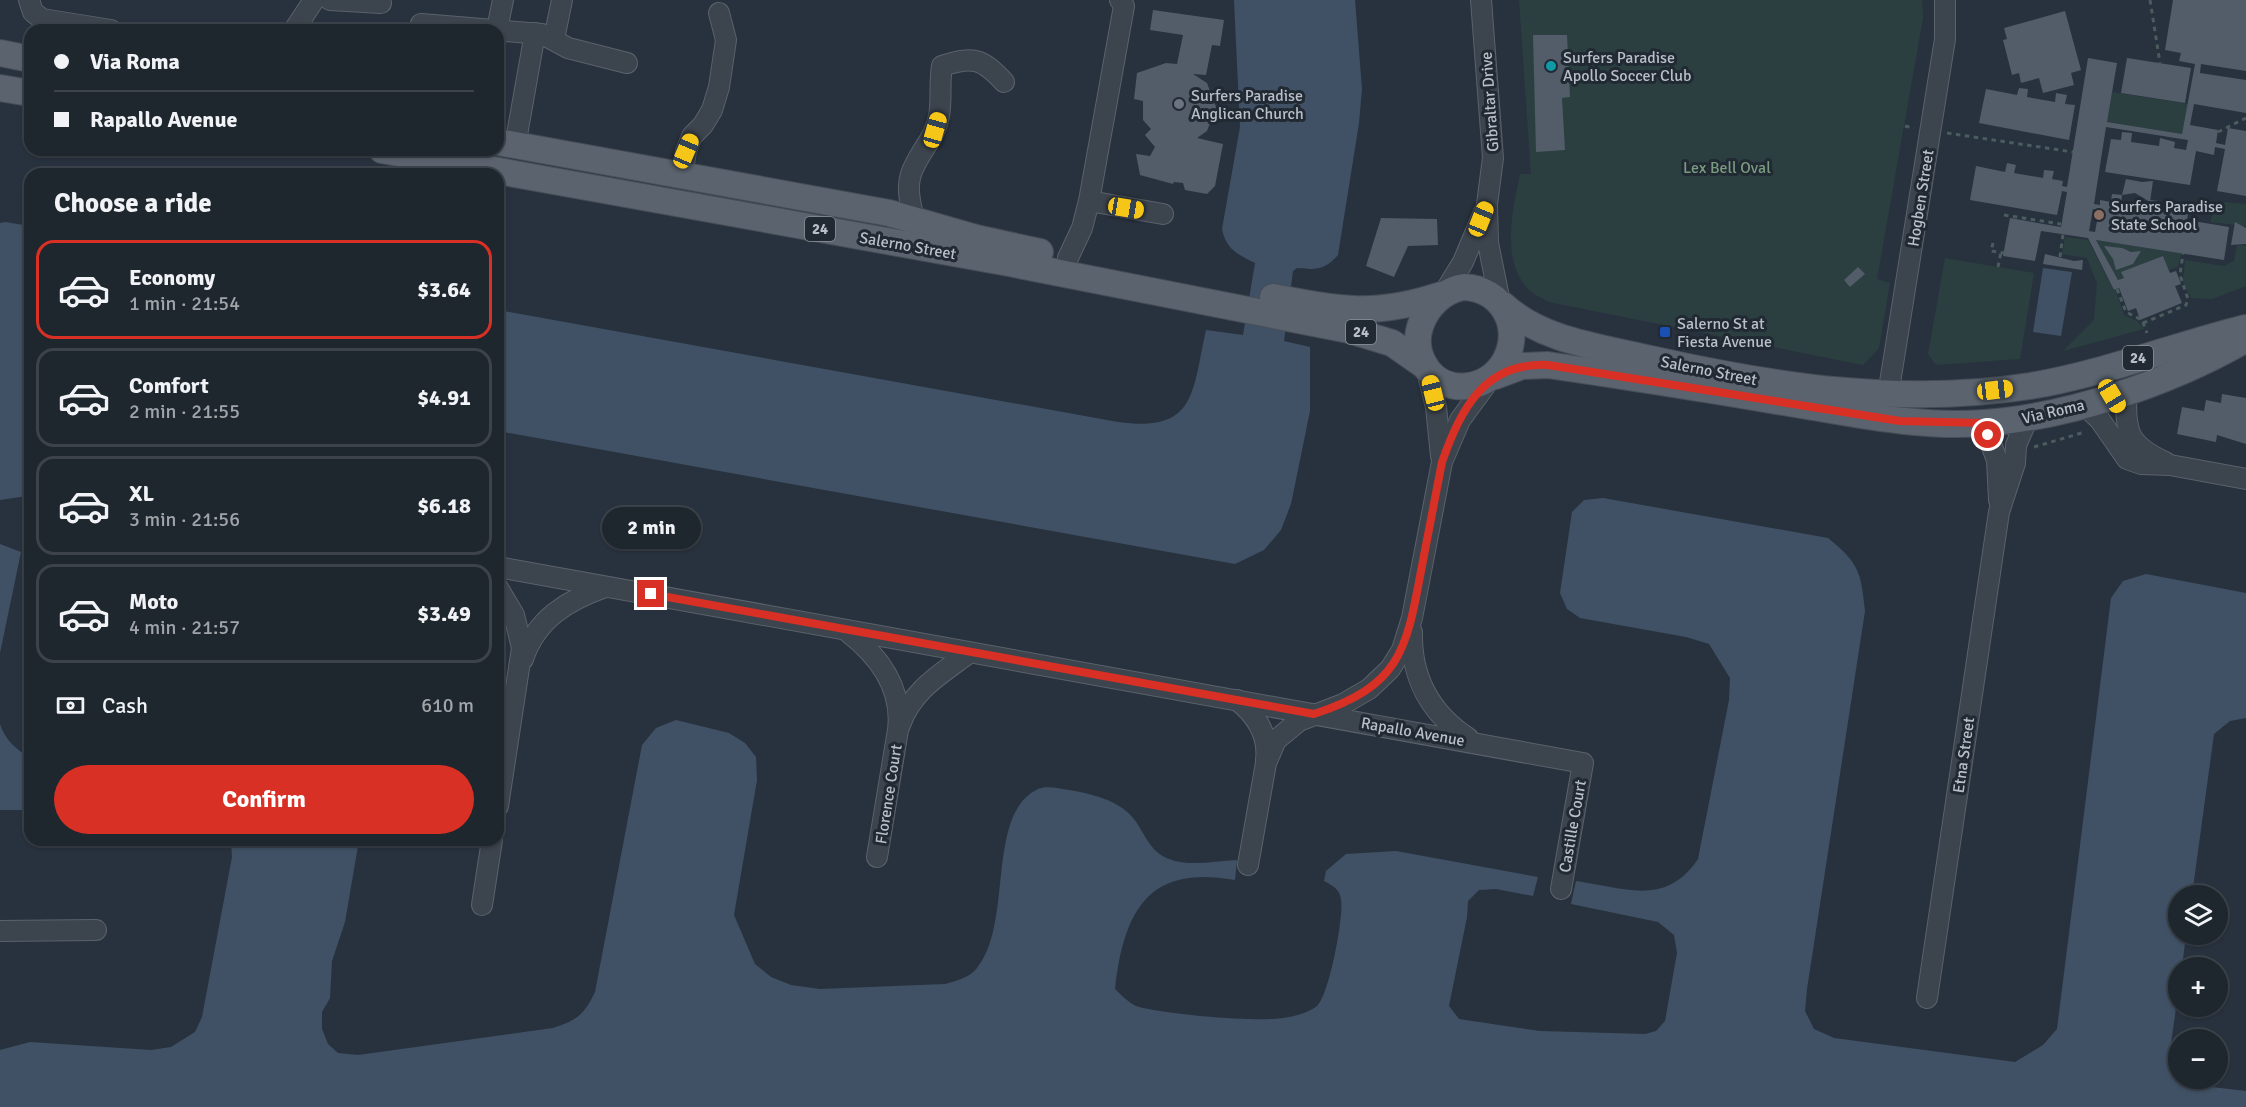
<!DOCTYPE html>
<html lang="en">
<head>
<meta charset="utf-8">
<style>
  body { margin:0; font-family:Signika,sans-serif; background:#262e36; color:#f1f3f6; height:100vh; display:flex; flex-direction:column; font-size:22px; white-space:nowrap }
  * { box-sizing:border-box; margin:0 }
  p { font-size:20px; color:#a1a5aa }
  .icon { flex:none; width:33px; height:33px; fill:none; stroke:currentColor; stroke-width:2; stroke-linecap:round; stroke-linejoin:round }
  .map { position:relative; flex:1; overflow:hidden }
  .details { position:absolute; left:24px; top:168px; width:480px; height:678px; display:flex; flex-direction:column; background:#1e262e; border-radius:18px; box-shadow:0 2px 4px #0004,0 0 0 2px #3c434a }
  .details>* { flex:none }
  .top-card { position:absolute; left:24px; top:24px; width:480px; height:132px; border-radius:18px; box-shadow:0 2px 4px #0004,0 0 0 2px #3c434a; display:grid; align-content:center; height:132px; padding:0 30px; background:#1e262e }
  .controls { position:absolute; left:2168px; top:885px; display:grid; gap:12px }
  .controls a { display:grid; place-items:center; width:60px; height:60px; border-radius:50%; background:#1e262e; box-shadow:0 2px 4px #0004,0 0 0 2px #3c434a; font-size:30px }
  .end { position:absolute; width:27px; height:27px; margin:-14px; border:8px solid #d93025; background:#fff; box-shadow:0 0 0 3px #fff }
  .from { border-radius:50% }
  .bubble { position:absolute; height:42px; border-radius:21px; background:#1e262e; box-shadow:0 2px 4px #0004,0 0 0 2px #3c434a; font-size:20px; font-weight:700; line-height:42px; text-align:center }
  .car { position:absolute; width:18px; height:36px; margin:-18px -9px; border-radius:8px; box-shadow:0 0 4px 2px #0007; background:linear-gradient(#f5c518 24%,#345 0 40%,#f5c518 0 76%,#345 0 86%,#f5c518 0) }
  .top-card b { display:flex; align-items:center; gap:21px; height:57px; font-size:22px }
  .top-card b+b { border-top:2px solid #3c434a }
  .top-card i { width:15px; height:15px; background:#f1f3f6 }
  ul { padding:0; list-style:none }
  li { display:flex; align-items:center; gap:18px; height:99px; margin:0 12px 9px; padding:0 18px; border:3px solid #3c434a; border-radius:18px }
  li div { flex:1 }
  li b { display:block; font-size:22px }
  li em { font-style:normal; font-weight:700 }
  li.active { border-color:#d93025 }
  li>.icon { width:54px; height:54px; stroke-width:1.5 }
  h2 { padding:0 30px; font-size:27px; line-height:72px }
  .pay { display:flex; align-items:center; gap:15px; height:66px; padding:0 30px; font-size:22px }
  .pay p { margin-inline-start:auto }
  .cta { display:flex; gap:12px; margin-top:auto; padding:12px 30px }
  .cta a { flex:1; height:69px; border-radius:36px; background:#d93025; color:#fff; font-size:24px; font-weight:700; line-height:69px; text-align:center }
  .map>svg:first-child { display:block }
</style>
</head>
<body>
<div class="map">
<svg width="2246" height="1107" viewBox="0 0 2246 1107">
  <rect width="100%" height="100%" fill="#28323e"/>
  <g fill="#2b3f40">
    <path d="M1519,0h403l1,18 -46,261 13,4 -11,65 -16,17 -314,-63c-6,-4 -15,-7 -20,-12 -29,-30 -16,-80 -9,-116h11z"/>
    <polygon points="2112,92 2188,104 2182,134 2107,122"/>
    <polygon points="2223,202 2246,204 2246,226 2210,222 2214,208"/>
    <polygon points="2065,237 2088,240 2114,291 2116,291 2124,315 2137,321 2144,329 2063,351 2094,320 2097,283 2087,258 2062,254"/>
    <polygon points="2096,240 2181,253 2178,267 2169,270 2163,256 2122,272 2124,278 2118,280"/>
    <polygon points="2237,245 2246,246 2246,286 2212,299 2191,298 2183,282 2185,260 2224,266 2234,261"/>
    <polygon points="1945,258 2034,273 2020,359 1936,365 1928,354"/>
  </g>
  <g fill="#405165">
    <path d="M1234,0h121l7,89 -3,34 -21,132c-13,15 -22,15 -41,13l-4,3 -9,70 26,6v64l-19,93 -10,26 -17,20 -29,14 -737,-133v-121l620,112c79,11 74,-30 88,-92l37,5 12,-72c-18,-9 -29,-14 -33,-34l18,-102z"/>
    <polygon points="5,222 30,226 30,483 27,496 0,500 0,223"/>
    <polygon points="2043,268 2072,272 2061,336 2033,332"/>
    <path d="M1603,498l225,40c31,25 33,34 37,73l-58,378 -2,22 9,18 20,9 181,24 28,-17 14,-16 54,-431 12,-17 23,-7 100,19v125l-16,3 -16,13 -22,161 -14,1v38l8,1 -4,32 -4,1v26l-7,49 7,35 11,1 23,8 34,4v16h-2246v-57l30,-8 121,8 20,-3 24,-15 7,-15 30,-160 -1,-17h128l-14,82 -13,39 -2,37 -8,14v17l6,15 10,9 20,2 195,-27c24,-8 31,-13 42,-36l47,-247 14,-17 20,-8 53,13 16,10 11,14 1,23 -23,135 21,49 16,13 20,8 29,4 125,-5c12,-3 25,-7 32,-16 37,-45 8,-154 61,-179 10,-4 21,0 31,1 23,4 50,10 65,29 12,16 15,32 35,40 21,8 46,2 68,1l-2,20c-87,-16 -111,31 -120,109 5,5 14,14 21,17 25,8 110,15 137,13 15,-1 32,-4 44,-13 12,-10 27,-89 24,-106 -1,-11 -8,-14 -17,-19l2,-10 20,-17 50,-3 142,26 -5,19 -37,-7 -17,1 -11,11 -1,16 -18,89 10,13 81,12 105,3 11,-3 9,-10 12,-68 -3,-18 -16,-13 -87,-18 5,-23c49,7 90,26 122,-22l31,-159 1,-22 -21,-34 -23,-7 -106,-19 -13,-9 -7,-16 12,-81 12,-12z"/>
    <polygon points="0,544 21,552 0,653"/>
    <path d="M0,724c5,16 16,25 30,34v52h-30z"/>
  </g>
  <g fill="#525d69" fill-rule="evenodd">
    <path d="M2173,0h73v71l-45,-7 -1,9 46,7v33l-52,-9 -4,21 28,5 -2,13 9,2 3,-17 18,3v65l-29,-5 8,-42 -10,-2 -1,8 -18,-4 -6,34 -85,-13 6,-33 10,1 1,-8 10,1 -1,9 28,4 1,-8 15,4 -1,6 12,2 2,-10 -82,-13 -12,77 6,1v-5l11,2 1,-8 10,1 -1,8 28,5 1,-8 8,1 -2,8 32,5 -1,6 42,7 -5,33 -128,-20 22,40 6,-2 -3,-6 42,-16 7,17 6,-2 5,13 -6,2 7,17 -42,17 -4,-12 -8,3 -9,-23 -5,2 -26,-52 -47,-7 -6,30 -32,-5 7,-38 51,9 6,-35 -5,-1 -5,24 -87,-15 6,-34 29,6 2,-9 9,2 -2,8 29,5 1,-8 10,1 -2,8 11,2 -1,5 5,1 21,-129 29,5 -10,59 75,12 13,-70 -16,-3 2,-8 -16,-3zM2093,209l6,1 -4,22 -6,-1z"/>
    <polygon points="1153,10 1224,20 1220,46 1212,45 1206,75 1193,74 1207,83 1216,107 1207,131 1197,138 1223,144 1215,186 1207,194 1185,190 1183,183 1174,182 1173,184 1140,175 1136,154 1150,156 1155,147 1145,135 1151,129 1143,120 1143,101 1134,99 1137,73 1166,63 1177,64 1183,35 1150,30"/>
    <polygon points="2065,11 2081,70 2071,73 2074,85 2043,93 2039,78 2021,83 2019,73 2012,75 2003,40 2007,39 2004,28"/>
    <polygon points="1533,35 1567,35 1570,97 1562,98 1565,150 1536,152"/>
    <polygon points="2127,58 2191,68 2185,103 2121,93"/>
    <polygon points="2019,88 2028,89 2027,97 2055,102 2056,93 2067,95 2065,104 2075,105 2069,140 1979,123 1986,89 2017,95"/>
    <polygon points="2126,179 2142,182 2153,181 2150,202 2135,193 2122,195"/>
    <polygon points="1381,218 1437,219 1438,245 1408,246 1394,277 1366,266"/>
    <polygon points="2235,222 2246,228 2246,244 2231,245"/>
    <polygon points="2104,246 2122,248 2131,252 2141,251 2133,264 2116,270 2113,259"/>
    <polygon points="2045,254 2074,261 2083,260 2082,270 2043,264"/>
    <polygon points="1858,267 1865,274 1850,287 1844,280"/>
    <polygon points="2222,394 2246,398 2246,444 2217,435 2216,442 2177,434 2182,407 2204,411 2206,400 2221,403"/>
  </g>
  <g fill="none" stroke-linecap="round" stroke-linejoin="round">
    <g stroke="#5a626c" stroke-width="22">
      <g id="minor">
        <polyline points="29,0 33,12 42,19 111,30"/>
        <polyline points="330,0 381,3"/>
        <polyline points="1481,0 1493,158 1487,204 1488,243 1500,302"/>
        <polyline points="421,24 542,34 568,48 627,63"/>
        <polyline points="497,29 503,0"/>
        <polyline points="294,30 314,0"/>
        <polyline points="554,39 562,0"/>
        <polyline points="515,146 535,33"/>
        <polyline points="682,176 686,151 692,136 703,125 712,110 719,87 726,40 719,13"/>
        <polyline points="1089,201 1163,214"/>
        <path d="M914,220c-3,-15 -8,-31 -3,-46 7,-21 24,-35 28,-58 3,-17 0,-33 3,-50 31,-10 40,-8 62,16"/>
        <polyline points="1068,258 1082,228 1089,201 1124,6 1120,0"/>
        <polyline points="1444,293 1463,262 1484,212"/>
        <polyline points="1426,367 1436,407 1441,456"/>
        <path d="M2126,391c0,41 0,53 39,71"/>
        <polyline points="1888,395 1945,39 1945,0"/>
        <polyline points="2084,405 2100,420 2127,459 2141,464 2170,465 2246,479"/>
        <polyline points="1983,423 1997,460 1999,500"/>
        <polyline points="498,567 1583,763 1561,889"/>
        <polyline points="498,588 514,615 522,648 498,806"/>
        <path d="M848,632c31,24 55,57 50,98l-21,127"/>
        <path d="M1412,632c-1,45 18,81 56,106"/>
        <path d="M523,659c13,-40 45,-59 82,-72"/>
        <path d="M1237,700c19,15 32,35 29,60"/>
        <path d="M900,725c12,-35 41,-51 69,-72"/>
        <polyline points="1248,865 1266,763 1276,740 1299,721 1343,704 1369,689 1390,669 1402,650 1412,618 1442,462 1460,420 1490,379"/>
        <polyline points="482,905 492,840"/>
        <polyline points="0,931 96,930"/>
        <polyline points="1927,998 1999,512 2015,463 2016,445 2028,418"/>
      </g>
    </g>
    <g stroke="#454d57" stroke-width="28">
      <g id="major">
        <polyline points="0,53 30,59"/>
        <polyline points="0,88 30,93"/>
        <polyline points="498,142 889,213 976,238 1040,252"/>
        <polyline points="382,150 1009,263 1349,330 1392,343 1425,366"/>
        <path d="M1464,287c38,2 58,38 42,72 -16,32 -63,39 -82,5 -18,-32 7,-72 40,-77z"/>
        <path d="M1273,297c67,13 102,20 168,-2"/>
        <path d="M1503,305c39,36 98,42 148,54 125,28 251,47 379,27 73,-12 143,-40 215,-58"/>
        <path d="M1495,376l27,-10 26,-1c82,12 164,25 247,39 62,10 125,24 189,19 85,-6 188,-41 262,-84"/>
      </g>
    </g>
    <g stroke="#4a5c5e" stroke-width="3" stroke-dasharray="4.5 4.5" stroke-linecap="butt">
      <polyline points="2150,0 2160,63"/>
      <polyline points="1905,126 1914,128"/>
      <polyline points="2218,132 2246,118"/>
      <polyline points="1947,133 2073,152"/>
      <polyline points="2004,215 2061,224"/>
      <polyline points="1993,243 1991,251 2004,253"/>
      <polyline points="2060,257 2063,234"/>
      <polyline points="1998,267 2001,252"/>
      <polyline points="2117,289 2126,312 2142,320 2147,333"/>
      <polyline points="2143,323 2186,305 2188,299 2180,275 2183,253"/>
      <polyline points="2034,447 2085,432"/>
    </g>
    <use href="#minor" stroke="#3c444e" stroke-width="20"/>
    <use href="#major" stroke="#5a636e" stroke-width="26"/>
  </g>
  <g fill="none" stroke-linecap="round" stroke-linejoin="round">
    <path stroke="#d93025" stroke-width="8" d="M651,594l663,120c85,-28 92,-61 107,-143 7,-37 14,-73 21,-109 19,-53 42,-100 106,-97l352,56 83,2 5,12"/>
  </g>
  <circle fill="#0f9aa8" stroke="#212933" stroke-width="2" cx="1551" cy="66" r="6"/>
  <circle fill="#6b7280" stroke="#212933" stroke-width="2" cx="1179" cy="104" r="6"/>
  <circle fill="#8d6e63" stroke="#212933" stroke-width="2" cx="2099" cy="215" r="6"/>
  <rect fill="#1a4fb4" stroke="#212933" stroke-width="2" x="1659" y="326" width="12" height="12" rx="3"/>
  <g text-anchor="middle" stroke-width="6" stroke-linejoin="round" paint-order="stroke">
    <g fill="#212933" stroke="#8b929c" stroke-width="1.5">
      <rect x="805" y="217" width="30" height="24" rx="4.5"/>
      <rect x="1346" y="320" width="30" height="24" rx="4.5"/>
      <rect x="2123" y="346" width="30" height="24" rx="4.5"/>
    </g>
    <g font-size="15" font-weight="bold" fill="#b8bfc9">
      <text x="820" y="234">24</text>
      <text x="1361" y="337">24</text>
      <text x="2138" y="363">24</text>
    </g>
    <g font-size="16" fill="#b8bfc9" stroke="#212933" text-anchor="start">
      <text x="1563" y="63">Surfers Paradise<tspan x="1563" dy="18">Apollo Soccer Club</tspan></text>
      <text x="1191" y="101">Surfers Paradise<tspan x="1191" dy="18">Anglican Church</tspan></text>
      <text x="2111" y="212">Surfers Paradise<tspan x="2111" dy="18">State School</tspan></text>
      <text x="1677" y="329">Salerno St at<tspan x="1677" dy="18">Fiesta Avenue</tspan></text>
    </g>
    <g font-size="16" fill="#b8bfc9" stroke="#212933">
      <text transform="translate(1489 102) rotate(-94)" y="6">Gibraltar Drive</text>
      <text transform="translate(1920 198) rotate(-81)" y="6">Hogben Street</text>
      <text transform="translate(908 245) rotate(10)" y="6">Salerno Street</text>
      <text transform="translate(1709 370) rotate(11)" y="6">Salerno Street</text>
      <text transform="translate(2053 411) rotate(-13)" y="6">Via Roma</text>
      <text transform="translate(1413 731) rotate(10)" y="6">Rapallo Avenue</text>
      <text transform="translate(1963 755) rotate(-82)" y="6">Etna Street</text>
      <text transform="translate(888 794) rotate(-81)" y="6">Florence Court</text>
      <text transform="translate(1572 826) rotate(-80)" y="6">Castille Court</text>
    </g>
    <g font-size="16" fill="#799c80" stroke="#212933">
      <text x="1727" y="173">Lex Bell Oval</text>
    </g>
  </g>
</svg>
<div class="controls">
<a><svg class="icon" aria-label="layers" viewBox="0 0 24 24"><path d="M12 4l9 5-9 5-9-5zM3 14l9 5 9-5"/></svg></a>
<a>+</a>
<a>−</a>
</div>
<i class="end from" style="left:1988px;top:435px"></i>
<i class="end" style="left:651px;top:594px"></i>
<div class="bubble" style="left:602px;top:507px;width:99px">2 min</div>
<i class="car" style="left:935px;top:130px;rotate:16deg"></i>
<i class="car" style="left:686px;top:151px;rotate:23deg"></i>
<i class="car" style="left:1126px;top:208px;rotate:100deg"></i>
<i class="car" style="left:1481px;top:219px;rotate:22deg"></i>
<i class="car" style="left:1995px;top:390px;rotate:83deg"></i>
<i class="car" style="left:1433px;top:393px;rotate:346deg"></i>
<i class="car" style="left:2112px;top:396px;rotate:149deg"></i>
<div class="top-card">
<b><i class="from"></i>Via Roma</b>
<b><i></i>Rapallo Avenue</b>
</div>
<section class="details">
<h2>Choose a ride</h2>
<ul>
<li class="active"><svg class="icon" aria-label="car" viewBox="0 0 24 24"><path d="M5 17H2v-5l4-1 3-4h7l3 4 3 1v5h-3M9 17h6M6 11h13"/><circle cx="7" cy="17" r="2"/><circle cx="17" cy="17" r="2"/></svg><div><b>Economy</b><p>1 min · 21:54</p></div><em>$3.64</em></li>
<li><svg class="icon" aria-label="car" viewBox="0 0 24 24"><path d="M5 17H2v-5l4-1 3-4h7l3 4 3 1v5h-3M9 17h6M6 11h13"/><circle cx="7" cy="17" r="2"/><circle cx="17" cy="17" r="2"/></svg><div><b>Comfort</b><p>2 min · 21:55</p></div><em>$4.91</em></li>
<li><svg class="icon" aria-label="car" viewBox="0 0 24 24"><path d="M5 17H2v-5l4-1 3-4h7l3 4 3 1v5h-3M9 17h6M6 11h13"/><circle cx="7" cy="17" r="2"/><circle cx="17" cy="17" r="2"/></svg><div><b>XL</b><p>3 min · 21:56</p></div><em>$6.18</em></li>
<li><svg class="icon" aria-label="car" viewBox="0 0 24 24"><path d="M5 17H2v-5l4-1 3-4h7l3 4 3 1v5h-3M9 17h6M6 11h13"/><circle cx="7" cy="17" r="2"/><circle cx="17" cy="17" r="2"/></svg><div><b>Moto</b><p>4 min · 21:57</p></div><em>$3.49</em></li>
</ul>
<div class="pay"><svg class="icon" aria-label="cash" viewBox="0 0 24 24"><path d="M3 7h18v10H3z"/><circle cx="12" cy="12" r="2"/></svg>Cash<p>610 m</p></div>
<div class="cta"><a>Confirm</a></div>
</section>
</div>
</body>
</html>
